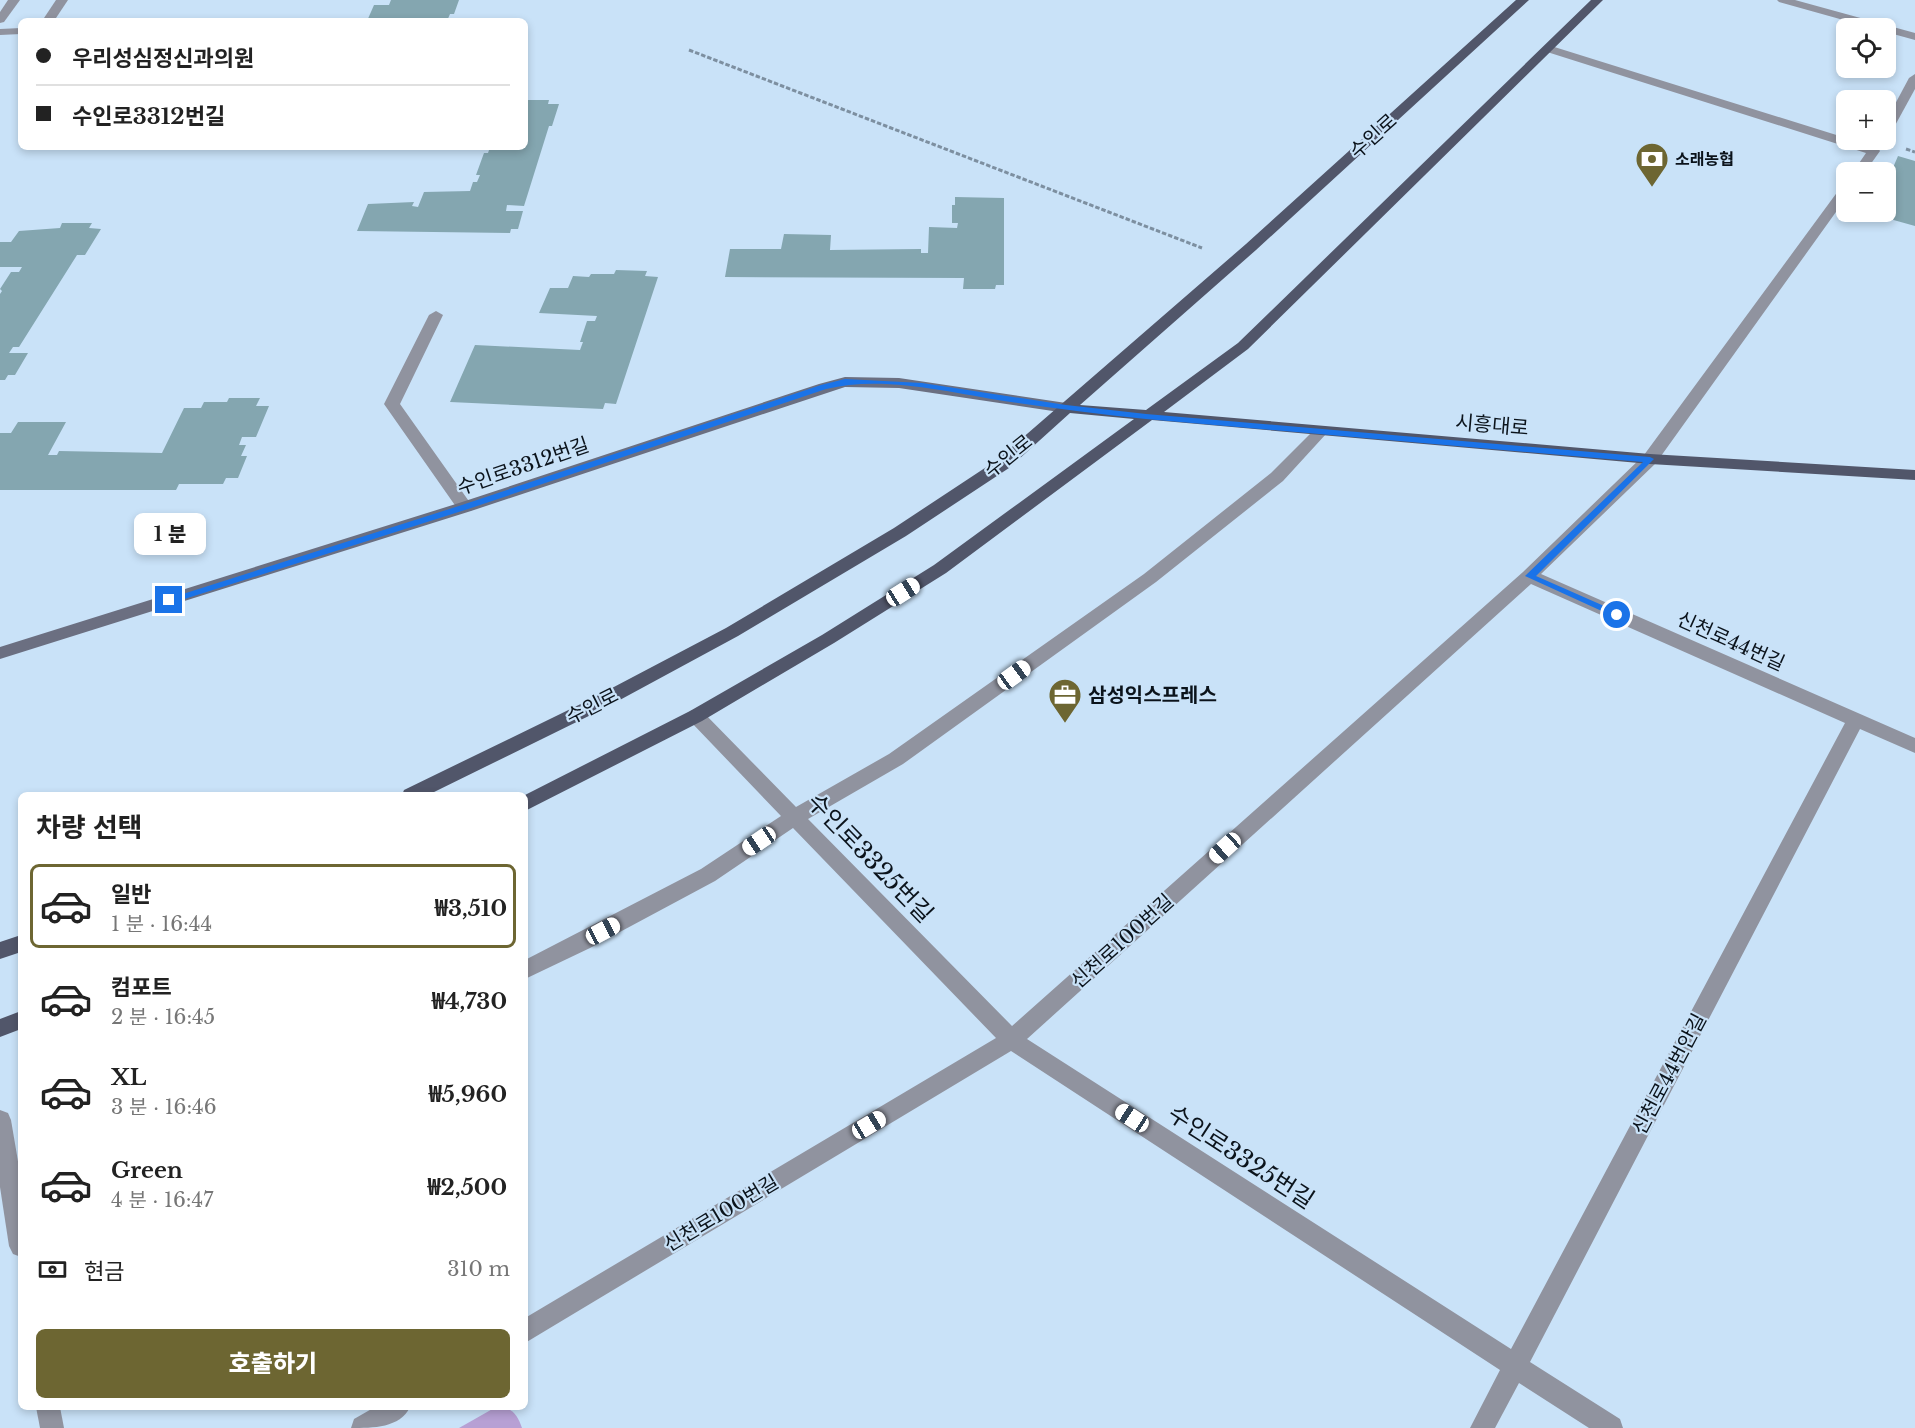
<!DOCTYPE html>
<html lang="ko">
<head>
<meta charset="utf-8">
<style>
  body { margin:0; font-family:"Libre Baskerville","Noto Sans KR",serif; background:#f2f2f2; color:#222; height:100vh; display:flex; flex-direction:column; font-size:22px; white-space:nowrap }
  * { box-sizing:border-box; margin:0 }
  p { font-size:20px; color:#767676 }
  .icon { flex:none; width:33px; height:33px; fill:none; stroke:currentColor; stroke-width:2; stroke-linecap:round; stroke-linejoin:round }
  .map { position:relative; flex:1; overflow:hidden }
  .drawer { position:absolute; left:18px; top:792px; width:510px; height:618px; display:flex; flex-direction:column; background:#fff; border-radius:9px; box-shadow:0 3px 9px #0003 }
  .drawer>* { flex:none }
  .guide { position:absolute; left:18px; top:18px; width:510px; height:132px; border-radius:9px; box-shadow:0 3px 9px #0003; display:grid; align-content:center; height:132px; padding:0 18px; background:#fff }
  .buttons { position:absolute; left:1836px; top:18px; display:grid; gap:12px }
  .buttons a { display:grid; place-items:center; width:60px; height:60px; border-radius:9px; background:#fff; box-shadow:0 3px 9px #0003; font-size:30px }
  .end { position:absolute; width:27px; height:27px; margin:-14px; border:8px solid #1a73e8; background:#fff; box-shadow:0 0 0 3px #fff }
  .from { border-radius:50% }
  .bubble { position:absolute; height:42px; border-radius:9px; background:#fff; box-shadow:0 3px 9px #0003; font-size:20px; font-weight:800; line-height:42px; text-align:center }
  .car { position:absolute; width:18px; height:36px; margin:-18px -9px; border-radius:8px; box-shadow:0 0 4px 2px #0007; background:linear-gradient(#fff 24%,#345 0 40%,#fff 0 76%,#345 0 86%,#fff 0) }
  .guide b { display:flex; align-items:center; gap:21px; height:57px; font-size:22px }
  .guide b+b { border-top:2px solid #e0e0e0 }
  .guide i { width:15px; height:15px; background:#222 }
  ul { padding:0; list-style:none }
  li { display:flex; align-items:center; gap:18px; height:84px; margin:0 12px 9px; padding:0 6px; border:3px solid transparent; border-radius:9px }
  li div { flex:1 }
  li b { display:block; font-size:22px }
  li em { font-style:normal; font-weight:800 }
  li.selected { border-color:#6d6632 }
  li>.icon { width:54px; height:54px; stroke-width:1.5 }
  h2 { padding:0 18px; font-size:27px; line-height:72px }
  .pay { display:flex; align-items:center; gap:15px; height:66px; padding:0 18px; font-size:22px }
  .pay p { margin-inline-start:auto }
  .primary-button { display:flex; gap:12px; margin-top:auto; padding:12px 18px }
  .primary-button a { flex:1; height:69px; border-radius:9px; background:#6d6632; color:#fff; font-size:24px; font-weight:800; line-height:69px; text-align:center }
  .map>svg:first-child { display:block }
</style>
</head>
<body>
<div class="map">
<svg width="1915" height="1428" viewBox="0 0 1915 1428">
  <rect width="100%" height="100%" fill="#c9e2f8"/>
  <path fill="#b7a0d4" d="M496,1407c16,0 21,7 26,21h-63z"/>
  <g fill="#84a6b0">
    <polygon points="391,0 459,0 454,14 450,14 447,21 367,21 374,5 389,5"/>
    <polygon points="525,100 549,100 548,104 559,104 552,126 549,126 524,206 507,205 506,211 523,211 518,229 511,229 510,233 357,231 368,204 414,202 412,206 418,207 424,192 470,191 473,182 477,182 480,175 476,175 484,153 488,153 490,147 525,147"/>
    <polygon points="1898,156 1915,161 1915,226 1872,214 1873,212 1886,212 1886,184"/>
    <polygon points="955,197 1004,198 1004,285 996,285 995,289 963,289 964,278 725,277 730,249 781,249 784,234 831,235 830,250 921,249 921,253 928,253 929,227 957,228 958,223 952,223 952,205 955,205"/>
    <polygon points="62,223 92,223 89,228 101,229 85,255 77,255 19,347 13,347 9,353 28,353 15,375 8,375 5,380 0,380 0,294 2,291 0,289 11,272 19,272 22,267 0,267 0,242 11,242 19,231 60,228"/>
    <polygon points="616,270 647,271 645,276 658,277 616,404 605,403 603,409 450,402 475,345 580,350 583,342 580,342 587,321 595,321 597,316 539,313 550,288 568,288 573,276 589,277 591,274 614,274"/>
    <polygon points="229,398 260,398 256,406 269,406 256,437 242,437 239,445 246,445 241,456 247,456 238,478 226,478 223,484 179,484 176,490 0,490 0,433 11,433 18,422 66,422 48,455 57,455 59,451 162,453 184,408 201,408 204,402 227,402"/>
  </g>
  <g fill="none" stroke-linecap="round" stroke-linejoin="round">
    <g stroke="#7d8fa0" stroke-width="3" stroke-dasharray="4.5 2" stroke-linecap="butt">
      <polyline points="689,50 1202,248"/>
      <polyline points="1906,149 1915,152"/>
    </g>
    <g fill="#90939f" fill-rule="evenodd">
      <polygon points="8,0 20,0 4,22 0,23 0,12"/>
      <polygon points="56,0 68,0 54,21 42,21"/>
      <polygon points="21,28 21,34 0,35 0,29"/>
      <polygon points="436,311 443,315 400,404 473,507 471,511 459,511 384,404 429,315"/>
    </g>
    <g fill="#90939f" fill-rule="evenodd">
      <polygon points="1777,0 1795,0 1915,33 1915,40 1886,32 1886,28 1872,28 1779,2"/>
      <polygon points="1548,45 1878,148 1880,151 1865,172 1853,172 1866,153 1544,51 1544,47"/>
      <polygon points="1915,74 1915,89 1892,131 1886,135 1886,121 1909,78"/>
      <path d="M1846,186v12l-190,265 -115,111 374,164v15l-55,-24 -330,633 90,57 3,9h-34l-70,-45 -24,45h-25l30,-58 -489,-319 -486,292v-25l471,-280 -203,-210 -78,53 -125,67 -65,31v-19l176,-91 80,-53 -91,-95 -3,-5 3,-5 6,-2 6,2 94,96 93,-53 255,-180 127,-101 45,-45h10l3,3 -3,3 -43,47 -127,101 -253,182 -95,55 204,207 511,-454 121,-117 197,-268zM1531,584l314,139 -334,626 -484,-310z"/>
      <polygon points="0,1110 8,1113 11,1120 21,1179 21,1257 13,1254 9,1246 0,1187"/>
      <polygon points="36,1407 60,1407 64,1428 40,1428"/>
      <path d="M375,1407h35c-10,21 -37,21 -59,21l3,-9z"/>
    </g>
    <polygon fill="#6b6f81" fill-rule="evenodd" points="845,377 899,378 1066,403 1074,408 1066,413 899,388 845,387 471,511 0,659 0,647 459,503 819,384"/>
    <g fill="#51566a" fill-rule="evenodd">
      <polygon points="1516,0 1529,0 1256,250 1080,405 1146,410 1238,343 1591,0 1603,0 1248,349 1164,412 1650,454 1915,470 1915,480 1650,464 1152,420 946,573 834,643 702,721 525,811 525,795 690,711 822,635 934,565 1134,419 1070,413 1009,468 906,536 738,636 605,708 428,795 402,795 404,790 593,698 726,628 894,528 997,460 1246,244"/>
      <polygon points="21,935 21,952 0,959 0,942"/>
      <polygon points="21,1011 21,1029 0,1037 0,1019"/>
    </g>
  </g>
  <path fill="#1a73e8" d="M845,379l77,4 144,22 80,9 504,43 4,2 -118,117 84,37 1,2 -4,3 -92,-42 118,-114 -497,-43c-48,-5 -95,-11 -142,-18 -55,-9 -123,-26 -178,-12l-358,120 -296,94h-6l-2,-3 298,-95 359,-120z"/>
  <defs>
    <g id="bank-pin" transform="scale(1.725)"><path d="M0 17L-7.5 6A9.5 9.5 0 1 1 7.5 6Z" fill="#6d6632" stroke="#c9e2f8"/><path d="M-6-4H6V4H-6ZM0-2.3a2.3 2.3 0 1 0 0 4.6a2.3 2.3 0 1 0 0-4.6Z" fill="#fff"/></g>
    <g id="office-pin" transform="scale(1.725)"><path d="M0 17L-7.5 6A9.5 9.5 0 1 1 7.5 6Z" fill="#6d6632" stroke="#c9e2f8"/><path d="M-6-3h4V-5.5h4V-3h4V5H-6ZM-1-4.5V-3h2v-1.5ZM-6 0V1H6V0Z" fill="#fff"/></g>
  </defs>
  <g fill-rule="evenodd">
    <use href="#bank-pin" x="1652" y="159"/>
    <use href="#office-pin" x="1065" y="695"/>
  </g>
  <g text-anchor="middle" stroke-width="4.5" stroke-linejoin="round" paint-order="stroke">
    <g font-size="16" font-weight="bold" fill="#0b131b" stroke="#c9e2f8" text-anchor="start">
      <text x="1675" y="165">소래농협</text>
    </g>
    <g font-size="20" fill="#0b131b" stroke="#c9e2f8">
      <text transform="translate(1373 136) rotate(-42)" y="7">수인로</text>
      <text transform="translate(1492 425) rotate(5)" y="7">시흥대로</text>
      <text transform="translate(1008 456) rotate(-39)" y="7">수인로</text>
      <text transform="translate(523 466) rotate(-19)" y="7">수인로3312번길</text>
      <text transform="translate(1731 641) rotate(24)" y="7">신천로44번길</text>
      <text transform="translate(592 706) rotate(-27)" y="7">수인로</text>
      <text transform="translate(1122 941) rotate(-42)" y="7">신천로100번길</text>
      <text transform="translate(1669 1074) rotate(-62)" y="7">신천로44번안길</text>
      <text transform="translate(721 1213) rotate(-31)" y="7">신천로100번길</text>
    </g>
    <g font-size="20" font-weight="bold" fill="#0b131b" stroke="#c9e2f8" text-anchor="start">
      <text x="1088" y="702">삼성익스프레스</text>
    </g>
    <g font-size="24" fill="#0b131b" stroke="#c9e2f8">
      <text transform="translate(870 858) rotate(46)" y="8">수인로3325번길</text>
      <text transform="translate(1241 1157) rotate(33)" y="8">수인로3325번길</text>
    </g>
  </g>
</svg>
<div class="buttons">
<a><svg class="icon" aria-label="locate" viewBox="0 0 24 24"><circle cx="12" cy="12" r="6"/><path d="M12 2v4M12 18v4M2 12h4M18 12h4"/></svg></a>
<a>+</a>
<a>−</a>
</div>
<i class="end from" style="left:1617px;top:615px"></i>
<i class="end" style="left:169px;top:600px"></i>
<div class="bubble" style="left:134px;top:513px;width:72px">1 분</div>
<i class="car" style="left:903px;top:592px;rotate:58deg"></i>
<i class="car" style="left:1014px;top:675px;rotate:54deg"></i>
<i class="car" style="left:759px;top:841px;rotate:236deg"></i>
<i class="car" style="left:1225px;top:848px;rotate:228deg"></i>
<i class="car" style="left:603px;top:931px;rotate:62deg"></i>
<i class="car" style="left:1132px;top:1118px;rotate:303deg"></i>
<i class="car" style="left:869px;top:1125px;rotate:59deg"></i>
<div class="guide">
<b><i class="from"></i>우리성심정신과의원</b>
<b><i></i>수인로3312번길</b>
</div>
<section class="drawer">
<h2>차량 선택</h2>
<ul>
<li class="selected"><svg class="icon" aria-label="car" viewBox="0 0 24 24"><path d="M5 17H2v-5l4-1 3-4h7l3 4 3 1v5h-3M9 17h6M6 11h13"/><circle cx="7" cy="17" r="2"/><circle cx="17" cy="17" r="2"/></svg><div><b>일반</b><p>1 분 · 16:44</p></div><em>₩3,510</em></li>
<li><svg class="icon" aria-label="car" viewBox="0 0 24 24"><path d="M5 17H2v-5l4-1 3-4h7l3 4 3 1v5h-3M9 17h6M6 11h13"/><circle cx="7" cy="17" r="2"/><circle cx="17" cy="17" r="2"/></svg><div><b>컴포트</b><p>2 분 · 16:45</p></div><em>₩4,730</em></li>
<li><svg class="icon" aria-label="car" viewBox="0 0 24 24"><path d="M5 17H2v-5l4-1 3-4h7l3 4 3 1v5h-3M9 17h6M6 11h13"/><circle cx="7" cy="17" r="2"/><circle cx="17" cy="17" r="2"/></svg><div><b>XL</b><p>3 분 · 16:46</p></div><em>₩5,960</em></li>
<li><svg class="icon" aria-label="car" viewBox="0 0 24 24"><path d="M5 17H2v-5l4-1 3-4h7l3 4 3 1v5h-3M9 17h6M6 11h13"/><circle cx="7" cy="17" r="2"/><circle cx="17" cy="17" r="2"/></svg><div><b>Green</b><p>4 분 · 16:47</p></div><em>₩2,500</em></li>
</ul>
<div class="pay"><svg class="icon" aria-label="cash" viewBox="0 0 24 24"><path d="M3 7h18v10H3z"/><circle cx="12" cy="12" r="2"/></svg>현금<p>310 m</p></div>
<div class="primary-button"><a>호출하기</a></div>
</section>
</div>
</body>
</html>
